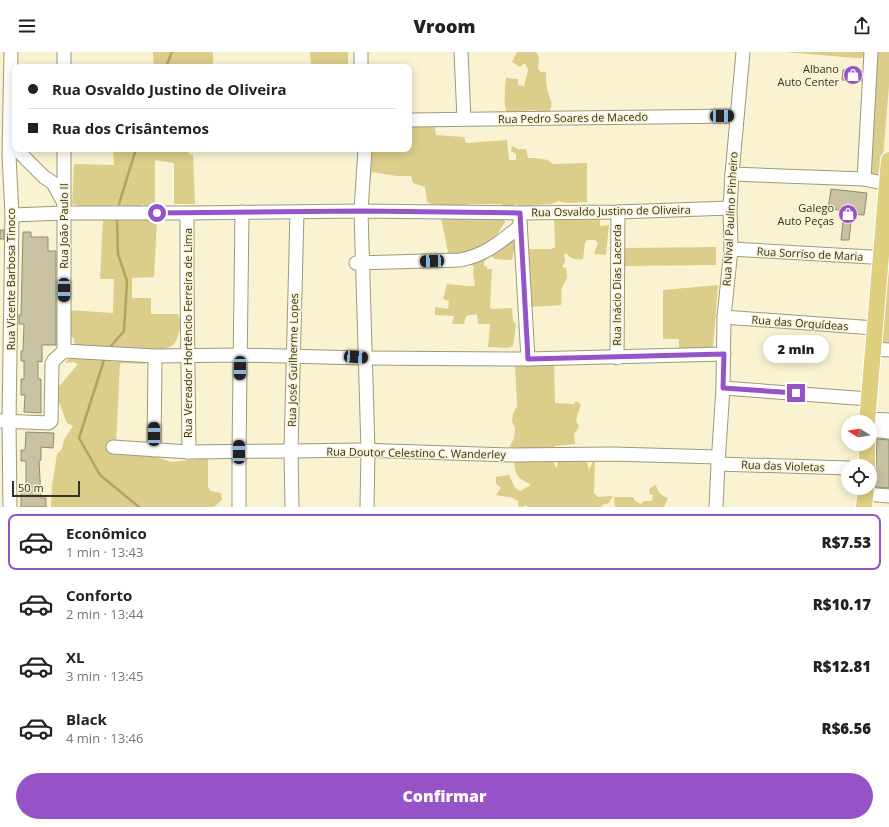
<!DOCTYPE html>
<html lang="pt">
<head>
<meta charset="utf-8">
<style>
  body { margin:0; font-family:"Open Sans",sans-serif; background:#f2f2f2; color:#222; height:100vh; display:flex; flex-direction:column; font-size:15px; white-space:nowrap }
  * { box-sizing:border-box; margin:0 }
  p { font-size:13px; color:#767676 }
  .icon { flex:none; width:22px; height:22px; fill:none; stroke:currentColor; stroke-width:2; stroke-linecap:round; stroke-linejoin:round }
  .map { position:relative; height:455px; overflow:hidden }
  .panel { display:flex; flex-direction:column; background:#fff; flex:1 }
  .panel>* { flex:none }
  .guide { position:absolute; left:12px; top:12px; width:400px; height:88px; border-radius:8px; box-shadow:0 2px 10px #0003; display:grid; align-content:center; height:88px; padding:0 16px; background:#fff }
  .needle { width:26px; rotate:281deg }
  .tools { position:absolute; left:841px; top:363px; display:grid; gap:8px }
  .tools a { display:grid; place-items:center; width:36px; height:36px; border-radius:50%; background:#fff; box-shadow:0 2px 10px #0003; font-size:20px }
  .scale { position:absolute; left:12px; bottom:10px; width:68px; box-sizing:border-box; padding-left:4px; border:2px solid #353226; border-top:0; font-size:11px; line-height:14px; white-space:nowrap; color:#353226; -webkit-text-stroke:3px #f9f3d2; paint-order:stroke }
  .end { position:absolute; width:18px; height:18px; margin:-9px; border:5px solid #9652c7; background:#fff; box-shadow:0 0 0 2px #fff }
  .from { border-radius:50% }
  .bubble { position:absolute; height:28px; border-radius:14px; background:#fff; box-shadow:0 2px 10px #0003; font-size:13px; font-weight:800; line-height:28px; text-align:center }
  .car { position:absolute; width:12px; height:24px; margin:-12px -6px; border-radius:5px; box-shadow:0 0 3px 1px #0007; background:linear-gradient(#222 24%,#8ab4d8 0 40%,#222 0 76%,#8ab4d8 0 86%,#222 0) }
  .guide b { display:flex; align-items:center; gap:14px; height:38px; font-size:15px }
  .guide b+b { border-top:1px solid #e0e0e0 }
  .guide i { width:10px; height:10px; background:#222 }
  ul { padding:7px 0 0; list-style:none }
  li { display:flex; align-items:center; gap:12px; height:56px; margin:0 8px 6px; padding:0 8px; border:2px solid transparent; border-radius:8px }
  li div { flex:1 }
  li b { display:block; font-size:15px }
  li em { font-style:normal; font-weight:800 }
  li.on { border-color:#9652c7 }
  li>.icon { width:36px; height:36px; stroke-width:1.5 }
  .primary-button { display:flex; gap:8px; margin-top:auto; padding:8px 16px }
  .primary-button a { flex:1; height:46px; border-radius:24px; background:#9652c7; color:#fff; font-size:16px; font-weight:800; line-height:46px; text-align:center }
  header { display:flex; justify-content:space-between; align-items:center; height:52px; padding:0 16px; background:#fff; font-size:18px; font-weight:800 }
  .map>svg:first-child { display:block }
</style>
</head>
<body>
<header><svg class="icon" aria-label="menu" viewBox="0 0 24 24"><path d="M4 6h16M4 12h16M4 18h16"/></svg>Vroom<svg class="icon" aria-label="share" viewBox="0 0 24 24"><path d="M12 15V3M7 8l5-5 5 5M5 13v7h14v-7"/></svg></header>
<div class="map">
<svg width="889" height="455" viewBox="0 0 889 455">
  <rect width="100%" height="100%" fill="#f9f3d2"/>
  <g fill="#dbce8a">
    <polygon points="153,0 213,0 213,15 154,15"/>
    <polygon points="310,0 348,0 348,11 349,15 311,15"/>
    <path d="M517,0h19l3,5 -1,12 3,3h5c0,6 0,11 1,16 2,13 9,14 0,27 -10,-9 -28,-3 -40,-1 -4,-12 -2,-24 -1,-36l12,1v6l6,1 4,-16 -3,-7 -5,4 -8,-5z"/>
    <polygon points="783,0 865,0 862,6 856,6"/>
    <polygon points="875,0 889,0 889,34 882,117 877,122 871,123 869,119"/>
    <path d="M434,69l2,14 28,2 2,6 41,-3 2,20h7v-6l-5,-3 1,-5 6,3h8l2,9h7l13,2 5,4 34,-1v39l-19,1 -10,-2 -6,3 -18,1 -5,5 -3,1 -9,-7c-6,3 -10,5 -16,0h-31l-15,3 -19,-1 -9,-4 -2,-15 -12,-4 -2,-7h-14l-25,-4 -2,10 -5,-3 -4,-30h48v-6l2,-5 -1,-15z"/>
    <path d="M113,97h62l7,1 7,-1v5l4,1 2,49h-21v-41l-19,-3v46l-6,1 -7,-3 -1,3 -14,2 -4,-3 -11,-1c-5,4 -9,3 -14,1l-7,2 -19,-4 2,-40 40,1z"/>
    <path d="M600,163v11l9,-1 -3,30 -12,-1 4,-11 -3,-3h-8l-2,3 -2,16c-7,1 -12,0 -16,-5h-3l1,8 -3,5 4,1c3,14 -1,10 -4,20 -1,5 0,12 -1,17l-31,2 -2,-35 1,-23h20l6,-1 -1,-32z"/>
    <polygon points="441,166 503,166 505,170 498,181 490,192 456,206 448,200"/>
    <path d="M103,167h54l-3,58 -22,1v20h19v16h27l4,10c-3,6 -4,16 -8,20 -6,6 -27,8 -36,8 -11,0 -23,-3 -34,-4 -5,-3 -8,0 -13,0 -7,1 -11,-2 -17,-5v-4l-5,-7 -1,-22 45,3 1,-34h-14z"/>
    <path d="M513,185l4,6c-4,6 -3,11 -5,17l-17,-1 -6,-5z"/>
    <polygon points="716,195 716,213 622,214 622,196"/>
    <polygon points="488,204 484,210 484,214 487,214 487,217 492,217 490,256 494,257 512,256 513,269 516,272 513,294 507,296 488,295 490,272 478,272 477,262 466,264 464,272 452,272 454,264 435,263 435,255 448,257 449,249 443,247 447,232 469,234 475,234 473,220 474,214 467,212"/>
    <polygon points="888,211 889,211 889,296 881,295"/>
    <polygon points="718,233 713,296 679,296 679,287 663,287 663,238"/>
    <polygon points="70,305 99,306 114,310 121,308 145,308 145,312 122,311 120,312 116,393 117,400 121,402 154,404 171,410 208,406 208,435 211,439 221,441 222,448 214,455 51,455 52,434 57,402 62,397 64,388 73,374 67,371 57,345 57,337 78,312 73,310 65,311"/>
    <polygon points="515,310 554,311 555,351 574,352 576,349 581,352 576,368 579,375 576,380 574,381 575,392 555,394 554,397 535,401 529,396 524,400 513,398 510,394 514,386 515,376 512,370 513,362 517,354"/>
    <path d="M595,405l-1,36 4,4 15,-1 -4,7 -7,2 -1,2h-74v-2l-5,2 -4,-1v-5l-5,-3 -17,-3 5,-7 -5,-4v-7l13,-2 6,13 5,3 11,-6c-12,-8 -15,-5 -17,-23l3,-3h34l6,9 1,-8 14,-2 15,4 2,8z"/>
    <path d="M656,433c2,8 5,10 12,13l-4,9h-49l-1,-10h19l2,4 6,3 3,-3h8l1,-6 -4,-1 1,-6z"/>
  </g>
  <g fill="none" stroke-linecap="round" stroke-linejoin="round">
    <g stroke="#b2a460" stroke-width="2.5">
      <polyline points="166,15 172,0"/>
      <polyline points="119,152 136,97"/>
      <polyline points="111,294 124,279 127,229 118,202 117,166"/>
      <polyline points="105,305 79,386 100,423 139,455"/>
    </g>
  </g>
  <g fill="#c8c2a3" stroke="#918b6d">
    <polygon points="843,18 862,19 861,29 842,28"/>
    <polygon points="831,137 867,141 864,163 852,162 849,188 841,188 844,161 840,160 840,158 828,157"/>
    <rect x="0" y="178" width="4" height="9"/>
    <polygon points="23,180 31,180 31,185 48,185 48,199 56,199 56,293 42,293 42,310 38,309 38,327 41,327 41,361 24,360 25,343 21,343 21,327 24,327 24,309 21,309 21,299 23,299 24,272 19,272 19,263 21,263"/>
    <polygon points="26,380 54,381 53,396 41,395 41,408 39,409 41,446 46,446 46,455 21,455 21,435 26,435 26,409 21,409 21,398 25,398"/>
    <polygon points="877,387 889,388 889,436 875,435 873,430 874,420 876,414"/>
  </g>
  <g fill="none" stroke-linecap="round" stroke-linejoin="round">
    <g stroke="#9f997b" stroke-width="15">
      <g id="minor">
        <polyline points="461,0 464,67"/>
        <polyline points="64,15 64,0"/>
        <polyline points="361,15 361,0"/>
        <polyline points="409,68 737,64"/>
        <polyline points="17,97 25,106 44,125 53,131 63,149"/>
        <polyline points="365,97 361,159 368,398 367,455"/>
        <polyline points="732,122 864,127 887,132"/>
        <polyline points="864,127 871,0"/>
        <polyline points="187,161 187,233 189,400"/>
        <polyline points="12,163 64,161 187,161 361,159 520,161 618,160 730,156"/>
        <polyline points="520,169 528,307"/>
        <polyline points="731,197 889,206"/>
        <path d="M356,211l104,-3c26,-5 40,-18 60,-34"/>
        <polyline points="724,265 875,276"/>
        <polyline points="874,297 889,298"/>
        <polyline points="64,299 64,97"/>
        <polyline points="617,306 618,160"/>
        <polyline points="723,336 869,347"/>
        <polyline points="867,367 889,368"/>
        <polyline points="0,369 49,371 51,369 52,312 54,308 64,299 155,304 240,303 364,306 528,307 724,302"/>
        <polyline points="870,378 889,380"/>
        <polyline points="113,395 189,400 291,399 359,398 513,403 613,402 718,405"/>
        <polyline points="154,398 155,304"/>
        <polyline points="718,412 848,416"/>
        <polyline points="865,442 889,444"/>
        <polyline points="10,455 9,369 12,163 9,103 11,0"/>
        <polyline points="239,455 239,400 242,160"/>
        <polyline points="292,455 291,399 297,160"/>
        <polyline points="716,455 718,412 723,336 724,265 731,197 730,156 732,122 743,0"/>
      </g>
    </g>
    <g stroke="#fff" stroke-width="18">
      <g id="major">
        <polyline points="867,370 889,108"/>
        <polyline points="867,392 867,414"/>
        <polyline points="864,455 866,436"/>
      </g>
    </g>
    <use href="#minor" stroke="#fff" stroke-width="13"/>
    <use href="#major" stroke="#ded07f" stroke-width="16"/>
  </g>
  <g fill="none" stroke-linecap="round" stroke-linejoin="round">
    <polyline stroke="#9652c7" stroke-width="5" points="157,161 361,159 520,161 528,307 724,302 723,336 796,341"/>
  </g>
  <defs>
    <g id="shop-disc" transform="scale(1)"><circle r="9.5" fill="#9652c7" stroke="#f9f3d2"/><path d="M-5-2.5h2.3a2.7 3.5 0 0 1 5.4 0H5L5.5 6h-11ZM-1.5-2.5h3a1.5 2.3 0 0 0-3 0Z" fill="#fff"/></g>
  </defs>
  <g fill-rule="evenodd">
    <use href="#shop-disc" x="853" y="23"/>
    <use href="#shop-disc" x="848" y="162"/>
  </g>
  <g text-anchor="middle" stroke-width="3" stroke-linejoin="round" paint-order="stroke">
    <g font-size="11" fill="#353226" stroke="#f9f3d2" text-anchor="end">
      <text x="839" y="21">Albano<tspan x="839" dy="13">Auto Center</tspan></text>
      <text x="834" y="160">Galego<tspan x="834" dy="13">Auto Peças</tspan></text>
    </g>
    <g font-size="11" fill="#353226" stroke="#f9f3d2">
      <text transform="translate(573 66) rotate(-1)" y="4">Rua Pedro Soares de Macedo</text>
      <text transform="translate(611 159) rotate(-1)" y="4">Rua Osvaldo Justino de Oliveira</text>
      <text transform="translate(730 167) rotate(-87)" y="4">Rua Nival Paulino Pinheiro</text>
      <text transform="translate(64 174) rotate(-90)" y="4">Rua João Paulo II</text>
      <text transform="translate(810 202) rotate(3)" y="4">Rua Sorriso de Maria</text>
      <text transform="translate(11 227) rotate(-90)" y="4">Rua Vicente Barbosa Tinoco</text>
      <text transform="translate(617 233) rotate(-90)" y="4">Rua Inácio Dias Lacerda</text>
      <text transform="translate(800 271) rotate(4)" y="4">Rua das Orquídeas</text>
      <text transform="translate(188 281) rotate(-90)" y="4">Rua Vereador Hortêncio Ferreira de Lima</text>
      <text transform="translate(293 308) rotate(-89)" y="4">Rua José Guilherme Lopes</text>
      <text transform="translate(416 401) rotate(1)" y="4">Rua Doutor Celestino C. Wanderley</text>
      <text transform="translate(783 414) rotate(2)" y="4">Rua das Violetas</text>
    </g>
  </g>
</svg>
<div class="tools">
<a><svg class="needle" viewBox="-14 -14 28 28"><path d="M0-13l5 13h-10z" fill="#e53935"/><path d="M0 13l5-13h-10z" fill="#767676"/></svg></a>
<a><svg class="icon" aria-label="locate" viewBox="0 0 24 24"><circle cx="12" cy="12" r="6"/><path d="M12 2v4M12 18v4M2 12h4M18 12h4"/></svg></a>
</div>
<div class="scale">50 m</div>
<i class="end from" style="left:157px;top:161px"></i>
<i class="end" style="left:796px;top:341px"></i>
<div class="bubble" style="left:763px;top:283px;width:66px">2 min</div>
<i class="car" style="left:722px;top:64px;rotate:89deg"></i>
<i class="car" style="left:432px;top:209px;rotate:268deg"></i>
<i class="car" style="left:64px;top:238px;rotate:180deg"></i>
<i class="car" style="left:356px;top:305px;rotate:94deg"></i>
<i class="car" style="left:240px;top:316px;rotate:181deg"></i>
<i class="car" style="left:154px;top:382px;rotate:0deg"></i>
<i class="car" style="left:239px;top:400px;rotate:0deg"></i>
<div class="guide">
<b><i class="from"></i>Rua Osvaldo Justino de Oliveira</b>
<b><i></i>Rua dos Crisântemos</b>
</div>
</div>
<section class="panel">
<ul>
<li class="on"><svg class="icon" aria-label="car" viewBox="0 0 24 24"><path d="M5 17H2v-5l4-1 3-4h7l3 4 3 1v5h-3M9 17h6M6 11h13"/><circle cx="7" cy="17" r="2"/><circle cx="17" cy="17" r="2"/></svg><div><b>Econômico</b><p>1 min · 13:43</p></div><em>R$7.53</em></li>
<li><svg class="icon" aria-label="car" viewBox="0 0 24 24"><path d="M5 17H2v-5l4-1 3-4h7l3 4 3 1v5h-3M9 17h6M6 11h13"/><circle cx="7" cy="17" r="2"/><circle cx="17" cy="17" r="2"/></svg><div><b>Conforto</b><p>2 min · 13:44</p></div><em>R$10.17</em></li>
<li><svg class="icon" aria-label="car" viewBox="0 0 24 24"><path d="M5 17H2v-5l4-1 3-4h7l3 4 3 1v5h-3M9 17h6M6 11h13"/><circle cx="7" cy="17" r="2"/><circle cx="17" cy="17" r="2"/></svg><div><b>XL</b><p>3 min · 13:45</p></div><em>R$12.81</em></li>
<li><svg class="icon" aria-label="car" viewBox="0 0 24 24"><path d="M5 17H2v-5l4-1 3-4h7l3 4 3 1v5h-3M9 17h6M6 11h13"/><circle cx="7" cy="17" r="2"/><circle cx="17" cy="17" r="2"/></svg><div><b>Black</b><p>4 min · 13:46</p></div><em>R$6.56</em></li>
</ul>
<div class="primary-button"><a>Confirmar</a></div>
</section>
</body>
</html>
